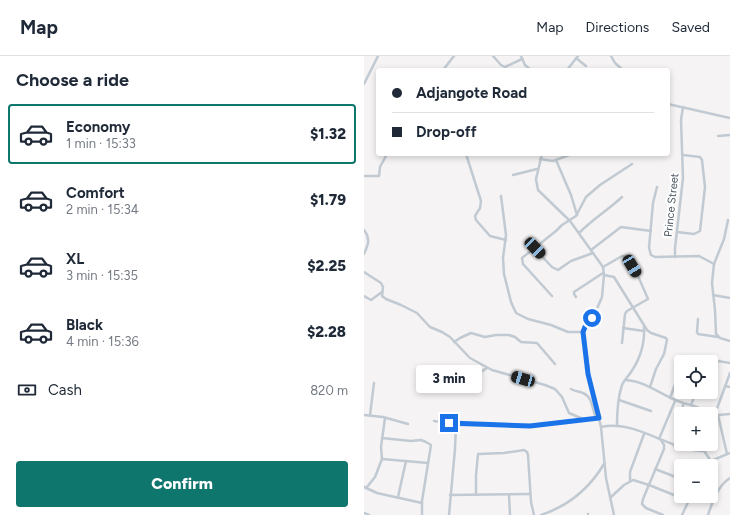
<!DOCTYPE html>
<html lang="en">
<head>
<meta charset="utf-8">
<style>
  body { margin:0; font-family:Figtree,sans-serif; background:#f2f2f3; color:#1f2937; height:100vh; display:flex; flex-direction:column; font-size:15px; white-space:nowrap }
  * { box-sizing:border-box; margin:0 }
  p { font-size:13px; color:#747a83 }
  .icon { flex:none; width:22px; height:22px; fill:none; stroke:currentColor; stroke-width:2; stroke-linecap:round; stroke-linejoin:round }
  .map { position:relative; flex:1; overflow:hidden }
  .details { display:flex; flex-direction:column; background:#fff; width:364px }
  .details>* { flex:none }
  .hud { position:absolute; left:12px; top:12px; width:294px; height:88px; border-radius:4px; box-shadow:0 2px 6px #0003; display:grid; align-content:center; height:88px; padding:0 16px; background:#fff }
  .buttons { position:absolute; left:310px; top:299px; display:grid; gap:8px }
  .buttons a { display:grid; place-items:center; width:44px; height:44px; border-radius:4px; background:#fff; box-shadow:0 2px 6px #0003; font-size:20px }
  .end { position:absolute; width:18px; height:18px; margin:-9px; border:5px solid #1a73e8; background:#fff; box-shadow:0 0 0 2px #fff }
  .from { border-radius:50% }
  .bubble { position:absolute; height:28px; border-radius:4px; background:#fff; box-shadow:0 2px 6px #0003; font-size:13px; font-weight:800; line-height:28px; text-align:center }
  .car { position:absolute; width:12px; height:24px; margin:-12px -6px; border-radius:5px; box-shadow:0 0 3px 1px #0007; background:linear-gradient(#222 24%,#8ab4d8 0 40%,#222 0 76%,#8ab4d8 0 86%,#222 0) }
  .hud b { display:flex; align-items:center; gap:14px; height:38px; font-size:15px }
  .hud b+b { border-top:1px solid #e0e1e3 }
  .hud i { width:10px; height:10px; background:#1f2937 }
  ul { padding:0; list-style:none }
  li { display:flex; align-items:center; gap:12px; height:60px; margin:0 8px 6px; padding:0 8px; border:2px solid transparent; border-radius:4px }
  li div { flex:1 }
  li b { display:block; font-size:15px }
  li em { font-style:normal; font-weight:800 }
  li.selected { border-color:#0f766e }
  li>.icon { width:36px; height:36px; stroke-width:1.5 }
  h2 { padding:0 16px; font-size:18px; line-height:48px }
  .pay { display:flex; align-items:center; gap:10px; height:44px; padding:0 16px; font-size:15px }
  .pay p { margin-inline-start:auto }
  .button { display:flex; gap:8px; margin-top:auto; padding:8px 16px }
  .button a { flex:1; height:46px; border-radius:4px; background:#0f766e; color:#fff; font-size:16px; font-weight:800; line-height:46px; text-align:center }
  header { display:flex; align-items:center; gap:24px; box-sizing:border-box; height:56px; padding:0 20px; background:#fff; border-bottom:1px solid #e0e1e3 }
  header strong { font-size:19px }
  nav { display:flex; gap:22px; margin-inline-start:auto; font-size:14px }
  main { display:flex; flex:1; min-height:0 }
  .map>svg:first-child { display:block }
</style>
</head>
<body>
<header>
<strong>Map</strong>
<nav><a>Map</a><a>Directions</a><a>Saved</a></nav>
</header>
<main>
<section class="details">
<h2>Choose a ride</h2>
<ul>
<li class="selected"><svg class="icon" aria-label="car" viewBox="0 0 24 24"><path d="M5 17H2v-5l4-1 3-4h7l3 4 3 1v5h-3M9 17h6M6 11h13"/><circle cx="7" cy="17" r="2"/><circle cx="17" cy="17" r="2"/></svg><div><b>Economy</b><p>1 min · 15:33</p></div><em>$1.32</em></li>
<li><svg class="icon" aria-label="car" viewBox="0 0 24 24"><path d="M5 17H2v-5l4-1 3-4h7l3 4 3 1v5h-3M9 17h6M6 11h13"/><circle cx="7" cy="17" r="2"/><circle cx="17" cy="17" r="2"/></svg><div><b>Comfort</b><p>2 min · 15:34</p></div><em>$1.79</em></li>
<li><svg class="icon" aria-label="car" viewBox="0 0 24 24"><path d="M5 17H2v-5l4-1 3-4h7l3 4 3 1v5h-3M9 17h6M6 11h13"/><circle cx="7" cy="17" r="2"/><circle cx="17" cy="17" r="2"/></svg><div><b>XL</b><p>3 min · 15:35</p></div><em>$2.25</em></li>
<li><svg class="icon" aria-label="car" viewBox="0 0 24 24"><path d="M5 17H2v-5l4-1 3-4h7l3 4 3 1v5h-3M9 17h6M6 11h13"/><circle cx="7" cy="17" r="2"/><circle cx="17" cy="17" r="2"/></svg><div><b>Black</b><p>4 min · 15:36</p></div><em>$2.28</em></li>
</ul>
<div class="pay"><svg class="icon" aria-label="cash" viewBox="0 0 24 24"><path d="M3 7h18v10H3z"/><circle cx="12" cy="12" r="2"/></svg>Cash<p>820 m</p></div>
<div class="button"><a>Confirm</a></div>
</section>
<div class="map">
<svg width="366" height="459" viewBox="0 0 366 459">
  <rect width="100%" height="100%" fill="#f5f3f3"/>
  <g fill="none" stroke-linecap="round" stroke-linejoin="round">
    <g stroke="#c1cad2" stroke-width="2.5">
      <polyline points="129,0 137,9 141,11 158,3"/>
      <polyline points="157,0 161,9 167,14"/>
      <polyline points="247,0 251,7 259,14"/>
      <polyline points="212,2 222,10"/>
      <polyline points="79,14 90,0"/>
      <polyline points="203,14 214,0"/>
      <polyline points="0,28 14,0"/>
      <polyline points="304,48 366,62"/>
      <polyline points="354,80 366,79"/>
      <polyline points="102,98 117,145 116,152 111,160 112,164 126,180 142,184"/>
      <polyline points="178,98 172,123 174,134 206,165 239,211 240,219 238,241 232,255 221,271 219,276 221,284 225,318 237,371 242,422 250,459"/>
      <polyline points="176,103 189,105 208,98"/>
      <polyline points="192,104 207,139 213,159"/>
      <polyline points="149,119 173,113"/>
      <polyline points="0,120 15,120 16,111 23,98"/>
      <polyline points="293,131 289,147 285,192 287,199 291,201 335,200 350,208"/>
      <polyline points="137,140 142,179 139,202 140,218 147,246 152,257 164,263 187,269 204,276 219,276"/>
      <polyline points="364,164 360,183 350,208 348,227 351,254 352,278 356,282 366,285"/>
      <path d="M0,174c7,9 4,15 0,24"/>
      <polyline points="313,176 330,178 336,175 341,131 338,104 336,101 319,99"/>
      <path d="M215,177c14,-14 29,-23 43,-36"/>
      <polyline points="171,193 188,211 194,214 207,205 229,197"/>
      <polyline points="227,194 257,171 287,175"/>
      <polyline points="311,201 311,192 319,122 317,64 319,51"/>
      <polyline points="239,211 258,200 262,200 274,220 284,243 263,255 261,258 258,287"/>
      <polyline points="0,216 17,227 19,231 18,240 22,243 37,249 53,257 66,271 78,276 86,281 106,302 128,314 181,329 191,333 198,341 205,357 219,363"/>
      <polyline points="240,219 250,221 283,274 287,277 302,282 303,284 300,298 292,313 286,331"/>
      <polyline points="349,239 366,242"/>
      <polyline points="0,240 7,244 18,236"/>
      <polyline points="188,240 159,208 158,202 192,175 198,169 212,160 222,141 236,129 268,108"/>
      <polyline points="212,241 210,238 210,236 239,217"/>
      <polyline points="334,263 333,276 334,278 354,281"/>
      <polyline points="259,272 280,275"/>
      <polyline points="90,286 96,282 107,277 121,281 132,279 145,279 151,281 157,286 173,287 191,308"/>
      <polyline points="320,306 322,300"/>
      <polyline points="344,306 348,304 366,307"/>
      <path d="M63,312l-5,4 -1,6c9,15 13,4 23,6 3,1 6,4 9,5 7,-3 10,-10 17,-14 7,-4 10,-1 17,-7"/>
      <path d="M261,324c25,1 43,22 66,25l5,-13"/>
      <polyline points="361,330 366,331"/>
      <path d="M207,333c5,3 8,2 12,4 10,4 9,17 13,25"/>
      <polyline points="306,342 317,312"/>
      <polyline points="255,344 287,355"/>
      <polyline points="327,349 354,359 366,358"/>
      <polyline points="319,358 319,348"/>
      <polyline points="351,358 366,317"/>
      <polyline points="0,359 19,361 44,368"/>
      <polyline points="6,359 10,327"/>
      <polyline points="354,359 363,398"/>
      <polyline points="70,365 96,369 166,369 235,362"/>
      <path d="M253,369c0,-13 1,-28 5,-40 2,-5 6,-8 9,-13 9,-13 14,-30 13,-46"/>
      <path d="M237,371c34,-8 67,23 103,24l7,10"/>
      <polyline points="18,382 47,385 57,384 62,386 67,389 58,445 58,459"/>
      <polyline points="295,383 311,345"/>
      <polyline points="297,384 300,389 300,393 279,443 278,448 282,452 299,459"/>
      <polyline points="310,390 317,382"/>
      <polyline points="341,396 344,390 343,388"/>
      <polyline points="18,403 17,391 21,362"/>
      <polyline points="343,410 349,404 366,397"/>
      <polyline points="291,413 317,423"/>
      <polyline points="266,425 266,416 280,378"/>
      <polyline points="0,431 13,437 58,447"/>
      <polyline points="3,431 11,421 18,403 64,407"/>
      <polyline points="86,439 166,438"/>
      <polyline points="112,439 112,419 114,398 140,397 160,394 163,396 164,399 167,446 170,459"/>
      <polyline points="145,439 146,459"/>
      <polyline points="34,441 42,405"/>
      <polyline points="246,442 260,429 269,424 285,429 325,445"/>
      <polyline points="0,457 5,459"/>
      <polyline points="224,458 224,459"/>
      <polyline points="85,459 91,393 92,368"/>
      <path d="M177,459c27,-9 48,-26 63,-51"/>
      <polyline points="318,459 327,440"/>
      <path d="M344,459c4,-12 10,-30 22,-37"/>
    </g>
  </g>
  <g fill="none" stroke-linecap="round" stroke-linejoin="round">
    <polyline stroke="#1a73e8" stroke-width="5" points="85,367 166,370 235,362 224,318 219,276 221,271 228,262"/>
  </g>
  <g text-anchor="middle" stroke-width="4" stroke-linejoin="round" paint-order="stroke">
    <g font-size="11" fill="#4a5661" stroke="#fff">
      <text transform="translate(307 149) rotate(-84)" y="4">Prince Street</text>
    </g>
  </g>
</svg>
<div class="buttons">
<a><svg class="icon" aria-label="locate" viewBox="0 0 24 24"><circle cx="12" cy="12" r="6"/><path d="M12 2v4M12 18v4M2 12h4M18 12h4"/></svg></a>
<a>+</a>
<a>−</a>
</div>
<i class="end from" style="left:228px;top:262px"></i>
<i class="end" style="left:85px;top:367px"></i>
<div class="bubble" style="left:52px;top:309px;width:66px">3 min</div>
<i class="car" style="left:171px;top:192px;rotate:136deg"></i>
<i class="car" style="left:268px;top:210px;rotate:149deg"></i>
<i class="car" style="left:159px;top:323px;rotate:286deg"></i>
<div class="hud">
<b><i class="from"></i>Adjangote Road</b>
<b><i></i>Drop-off</b>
</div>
</div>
</main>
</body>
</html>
